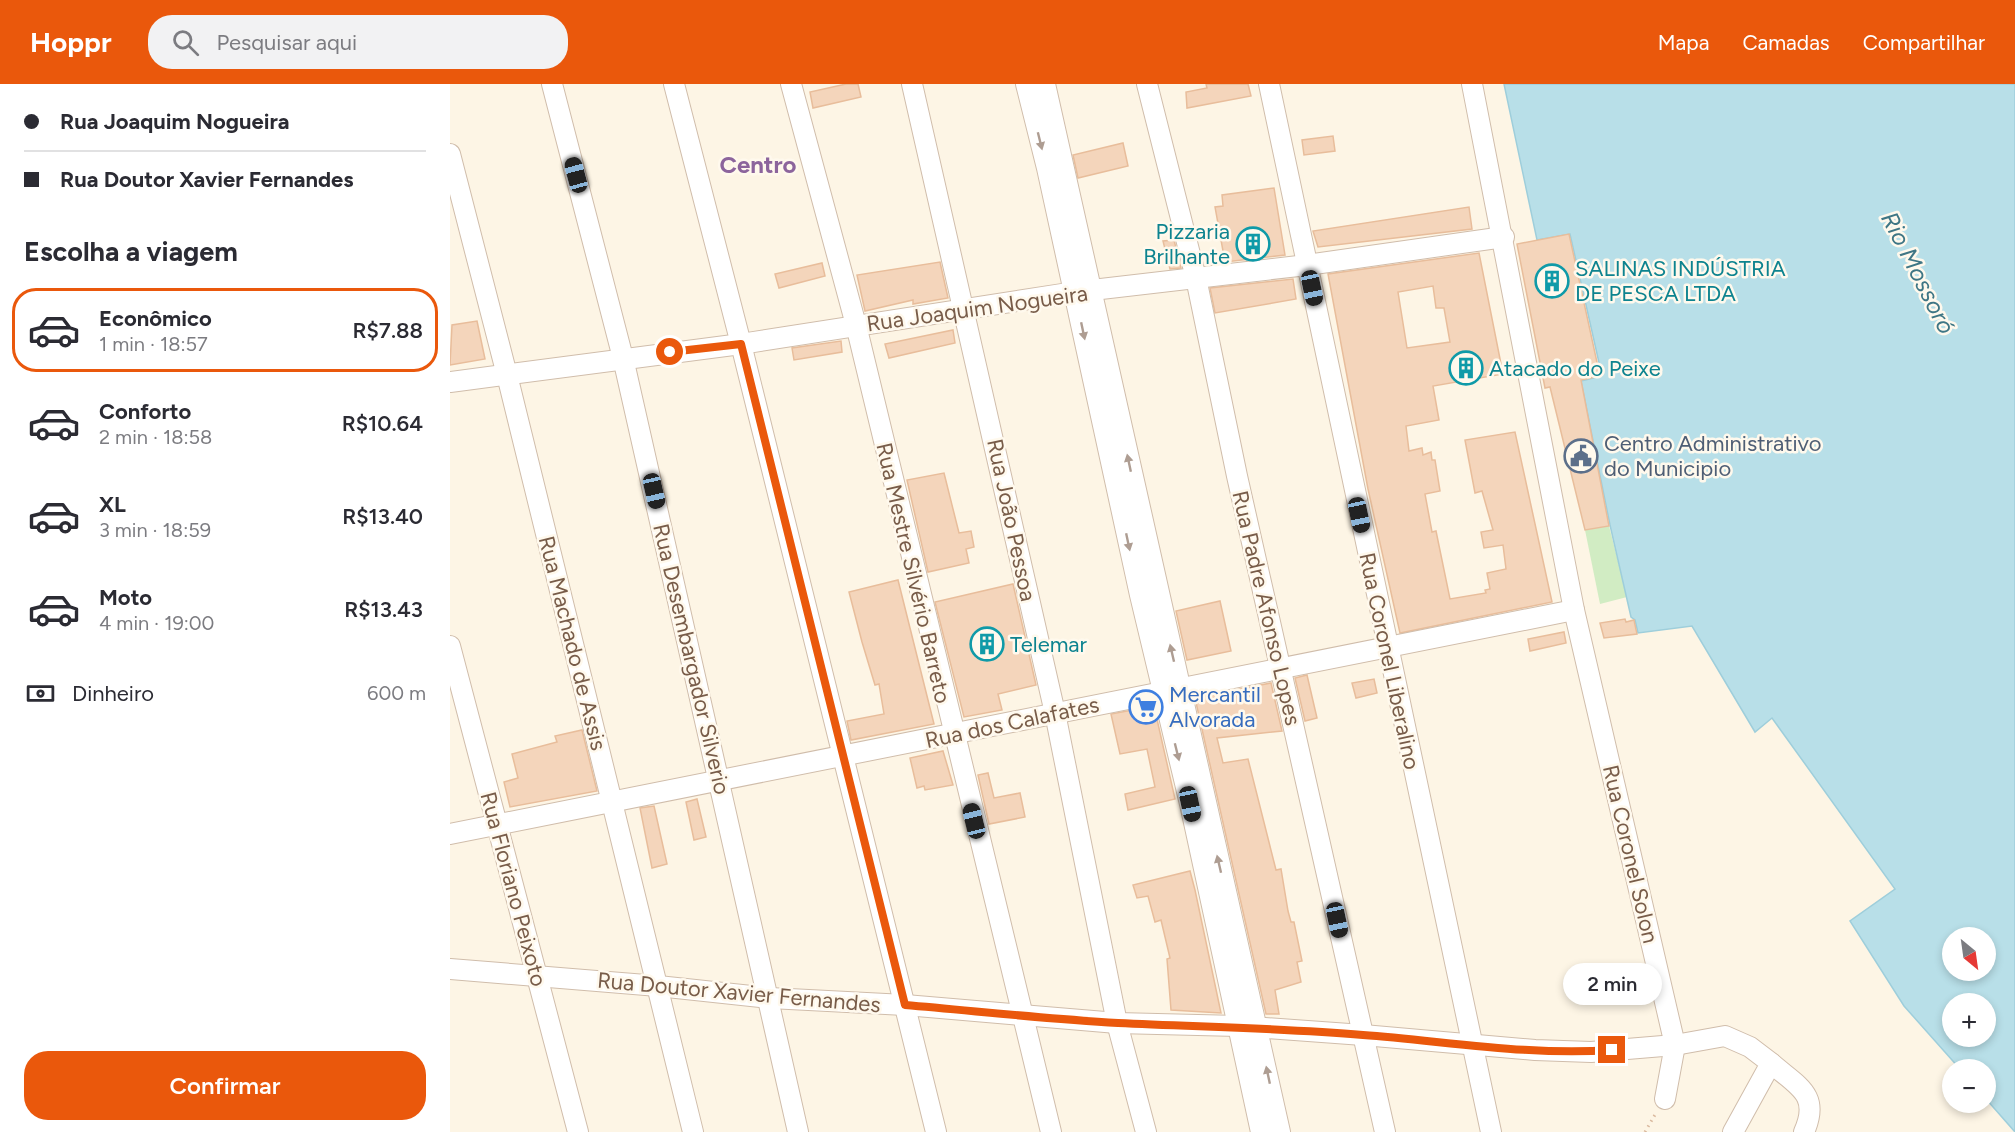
<!DOCTYPE html>
<html lang="pt">
<head>
<meta charset="utf-8">
<style>
  body { margin:0; font-family:Figtree,sans-serif; background:#f2f2f3; color:#2b2b33; height:100vh; display:flex; flex-direction:column; font-size:22px; white-space:nowrap }
  * { box-sizing:border-box; margin:0 }
  p { font-size:20px; color:#7c7c81 }
  .icon { flex:none; width:33px; height:33px; fill:none; stroke:currentColor; stroke-width:2; stroke-linecap:round; stroke-linejoin:round }
  .map { position:relative; flex:1; overflow:hidden }
  .side { display:flex; flex-direction:column; background:#fff; width:450px }
  .side>* { flex:none }
  .guide { display:grid; align-content:center; height:132px; padding:0 24px; background:#fff }
  .needle { width:39px; rotate:151deg }
  .buttons { position:absolute; left:1492px; top:843px; display:grid; gap:12px }
  .buttons a { display:grid; place-items:center; width:54px; height:54px; border-radius:50%; background:#fff; box-shadow:0 3px 9px #0003; font-size:30px }
  .end { position:absolute; width:27px; height:27px; margin:-14px; border:8px solid #ea580c; background:#fff; box-shadow:0 0 0 3px #fff }
  .from { border-radius:50% }
  .bubble { position:absolute; height:42px; border-radius:21px; background:#fff; box-shadow:0 3px 9px #0003; font-size:20px; font-weight:600; line-height:42px; text-align:center }
  .car { position:absolute; width:18px; height:36px; margin:-18px -9px; border-radius:8px; box-shadow:0 0 4px 2px #0007; background:linear-gradient(#222 24%,#8ab4d8 0 40%,#222 0 76%,#8ab4d8 0 86%,#222 0) }
  .guide b { display:flex; align-items:center; gap:21px; height:57px; font-size:22px }
  .guide b+b { border-top:2px solid #e1e1e2 }
  .guide i { width:15px; height:15px; background:#2b2b33 }
  ul { padding:0; list-style:none }
  li { display:flex; align-items:center; gap:18px; height:84px; margin:0 12px 9px; padding:0 12px; border:3px solid transparent; border-radius:24px }
  li div { flex:1 }
  li b { display:block; font-size:22px }
  li em { font-style:normal; font-weight:600 }
  li.active { border-color:#ea580c }
  li>.icon { width:54px; height:54px; stroke-width:1.5 }
  h2 { padding:0 24px; font-size:27px; line-height:72px }
  .pay { display:flex; align-items:center; gap:15px; height:66px; padding:0 24px; font-size:22px }
  .pay p { margin-inline-start:auto }
  .primary-button { display:flex; gap:12px; margin-top:auto; padding:12px 24px }
  .primary-button a { flex:1; height:69px; border-radius:24px; background:#ea580c; color:#fff; font-size:24px; font-weight:600; line-height:69px; text-align:center }
  header { display:flex; align-items:center; gap:36px; box-sizing:border-box; height:84px; padding:0 30px; background:#ea580c; color:#fff }
  header strong { font-size:28px }
  nav { display:flex; gap:33px; margin-inline-start:auto; font-size:21px }
  .search { width:420px; height:54px; background:#f2f2f3; display:flex; align-items:center; gap:15px; box-sizing:border-box; padding:0 21px; border-radius:24px; color:#7c7c81; font-size:22px }
  main { display:flex; flex:1; min-height:0 }
  .map>svg:first-child { display:block }
</style>
</head>
<body>
<header>
<strong>Hoppr</strong>
<div class="search"><svg class="icon" aria-label="search" viewBox="0 0 24 24"><circle cx="10" cy="10" r="6"/><path d="M15 15l6 6"/></svg>Pesquisar aqui</div>
<nav><a>Mapa</a><a>Camadas</a><a>Compartilhar</a></nav>
</header>
<main>
<section class="side">
<div class="guide">
<b><i class="from"></i>Rua Joaquim Nogueira</b>
<b><i></i>Rua Doutor Xavier Fernandes</b>
</div>
<h2>Escolha a viagem</h2>
<ul>
<li class="active"><svg class="icon" aria-label="car" viewBox="0 0 24 24"><path d="M5 17H2v-5l4-1 3-4h7l3 4 3 1v5h-3M9 17h6M6 11h13"/><circle cx="7" cy="17" r="2"/><circle cx="17" cy="17" r="2"/></svg><div><b>Econômico</b><p>1 min · 18:57</p></div><em>R$7.88</em></li>
<li><svg class="icon" aria-label="car" viewBox="0 0 24 24"><path d="M5 17H2v-5l4-1 3-4h7l3 4 3 1v5h-3M9 17h6M6 11h13"/><circle cx="7" cy="17" r="2"/><circle cx="17" cy="17" r="2"/></svg><div><b>Conforto</b><p>2 min · 18:58</p></div><em>R$10.64</em></li>
<li><svg class="icon" aria-label="car" viewBox="0 0 24 24"><path d="M5 17H2v-5l4-1 3-4h7l3 4 3 1v5h-3M9 17h6M6 11h13"/><circle cx="7" cy="17" r="2"/><circle cx="17" cy="17" r="2"/></svg><div><b>XL</b><p>3 min · 18:59</p></div><em>R$13.40</em></li>
<li><svg class="icon" aria-label="car" viewBox="0 0 24 24"><path d="M5 17H2v-5l4-1 3-4h7l3 4 3 1v5h-3M9 17h6M6 11h13"/><circle cx="7" cy="17" r="2"/><circle cx="17" cy="17" r="2"/></svg><div><b>Moto</b><p>4 min · 19:00</p></div><em>R$13.43</em></li>
</ul>
<div class="pay"><svg class="icon" aria-label="cash" viewBox="0 0 24 24"><path d="M3 7h18v10H3z"/><circle cx="12" cy="12" r="2"/></svg>Dinheiro<p>600 m</p></div>
<div class="primary-button"><a>Confirmar</a></div>
</section>
<div class="map">
<svg width="1565" height="1048" viewBox="0 0 1565 1048">
  <rect width="100%" height="100%" fill="#fdf5e5"/>
  <polygon fill="#d1ecc3" points="1159,442 1177,513 1150,520 1135,446"/>
  <path fill="#b8dfe8" stroke="#9ecedb" stroke-width="1.5" fill-rule="evenodd" d="M1054,0h511v1048l-29,-33v-29l-26,-1 -56,-63 -54,-85 45,-32 -123,-171 -17,14 -63,-106 -54,7 -3,-13 -4,-3 -21,-92 -29,-144 21,-5 -32,-142 -33,6zM1503,854h33v32h-33zM1503,920h33v32h-33z"/>
  <g fill="#f4d5bb" stroke="#e8bd9b" stroke-width="1.5" fill-rule="evenodd">
    <polygon points="396,0 408,0 411,13 363,24 360,8"/>
    <polygon points="756,0 798,0 801,12 737,24 736,8 757,4"/>
    <polygon points="883,52 885,67 854,71 852,56"/>
    <polygon points="673,59 678,82 628,94 623,71"/>
    <polygon points="824,104 835,171 775,178 765,123 773,122 772,111"/>
    <polygon points="1019,123 1022,145 868,163 863,147"/>
    <polygon points="1119,150 1150,292 1131,296 1159,442 1135,446 1100,303 1095,304 1067,160"/>
    <polygon points="724,156 731,184 720,185 713,157"/>
    <path d="M1029,169l24,121 -70,12 6,34 -33,6 3,25 13,-3 1,7 8,-3 1,8h3l5,31 -15,3 7,38 4,-1 14,68 36,-6 -1,-3 5,-1 -3,-16 19,-4 -3,-24 -19,3 -3,-16 12,-2 -11,-39 -7,2 -10,-53 50,-8 37,170 -152,31 -32,-144 -40,-215zM983,202l3,22h8l6,34 -43,6 -9,-56z"/>
    <polygon points="490,178 498,214 463,220 463,216 415,227 407,191"/>
    <polygon points="372,179 375,192 329,204 325,190"/>
    <polygon points="843,195 846,215 765,229 760,204"/>
    <polygon points="27,237 35,275 0,281 2,241"/>
    <polygon points="503,246 505,259 439,274 435,260"/>
    <polygon points="391,257 392,268 344,276 342,264"/>
    <polygon points="494,389 509,449 521,447 524,463 516,465 519,479 478,488 457,396"/>
    <polygon points="448,496 484,640 401,656 397,637 434,630 429,600 425,601 412,558 399,508"/>
    <polygon points="563,500 586,601 548,610 552,626 514,633 485,518"/>
    <polygon points="770,517 781,567 737,576 726,527"/>
    <polygon points="1175,535 1176,538 1184,536 1187,550 1154,554 1150,539"/>
    <polygon points="1114,548 1116,559 1080,567 1078,555"/>
    <polygon points="857,591 867,634 855,637 845,594"/>
    <polygon points="924,595 927,609 906,614 902,599"/>
    <polygon points="821,599 832,647 767,654 773,679 798,675 826,786 831,785 838,827 841,838 844,838 852,877 847,878 851,898 825,906 829,930 816,930 745,614"/>
    <polygon points="704,622 725,715 678,726 675,710 705,703 697,665 670,670 661,630"/>
    <polygon points="132,646 147,707 60,723 54,698 68,694 62,670 107,658 105,652"/>
    <polygon points="493,667 503,701 475,706 474,702 467,704 460,674"/>
    <polygon points="538,689 544,714 570,709 575,733 539,740 528,691"/>
    <polygon points="247,715 256,753 244,756 236,718"/>
    <polygon points="204,722 217,780 202,784 190,724"/>
    <polygon points="740,787 745,806 771,929 721,926 717,875 720,874 711,836 705,838 698,812 687,814 683,801"/>
  </g>
  <g fill="none" stroke-linecap="round" stroke-linejoin="round">
    <g stroke="#d0bdab" stroke-width="22">
      <g id="minor">
        <polyline points="102,0 173,274 348,1048"/>
        <polyline points="224,0 291,260 486,1048"/>
        <polyline points="341,0 406,241 601,1048"/>
        <polyline points="462,0 605,629 667,939 696,1048"/>
        <polyline points="576,0 597,84 690,511 740,720 811,1048"/>
        <polyline points="595,0 830,1048"/>
        <polyline points="697,0 746,194 787,392 935,1048"/>
        <polyline points="819,0 1041,1048"/>
        <polyline points="1022,0 1124,526 1225,961 1215,1015"/>
        <polyline points="0,70 57,291 243,1048"/>
        <polyline points="0,298 291,260 625,208 857,181 1054,153"/>
        <polyline points="0,562 128,1048"/>
        <polyline points="0,750 1124,526"/>
        <polyline points="0,885 208,902 320,914 455,921 667,939 788,942 913,951 1085,966 1141,968 1225,961 1275,952 1300,963 1321,979 1283,1048"/>
        <path d="M1321,979c26,23 50,31 33,69"/>
      </g>
    </g>
    <polyline stroke="#dab99e" stroke-width="3" stroke-dasharray="1.5 4.5" stroke-linecap="butt" points="1195,1048 1206,1029"/>
    <use href="#minor" stroke="#fff" stroke-width="20"/>
  </g>
  <defs><path id="oneway-solid" d="M-6-.8H1V-3.2L6.5 0L1 3.2V.8H-6Z" transform="scale(1.5)"/></defs>
  <g fill="#ae9d92">
    <use href="#oneway-solid" transform="translate(590 57) rotate(76)"/>
    <use href="#oneway-solid" transform="translate(633 247) rotate(78)"/>
    <use href="#oneway-solid" transform="translate(679 379) rotate(-102)"/>
    <use href="#oneway-solid" transform="translate(678 458) rotate(78)"/>
    <use href="#oneway-solid" transform="translate(722 569) rotate(-103)"/>
    <use href="#oneway-solid" transform="translate(727 668) rotate(76)"/>
    <use href="#oneway-solid" transform="translate(769 780) rotate(-103)"/>
    <use href="#oneway-solid" transform="translate(818 991) rotate(-102)"/>
  </g>
  <g fill="none" stroke-linecap="round" stroke-linejoin="round">
    <path stroke="#ea580c" stroke-width="8" d="M220,268l71,-8 164,661c71,6 142,14 213,18 82,4 163,5 245,12 82,6 166,21 249,15"/>
  </g>
  <defs>
    <g id="building-ring" transform="scale(1.725)"><circle r="9.5" fill="#fff9ed" stroke="#0f9aa8" stroke-width="1.5"/><path d="M-4-6H4V6H1V3H-1V6H-4ZM-2.5-4.3h1.7v1.8h-1.7ZM.8-4.3h1.7v1.8H.8ZM-2.5-1h1.7V.8h-1.7ZM.8-1h1.7V.8H.8Z" fill="#0f9aa8"/></g>
    <g id="civic-ring" transform="scale(1.725)"><circle r="9.5" fill="#fff9ed" stroke="#5c6f8a" stroke-width="1.5"/><path d="M-.6-6.5H3V-4.5H.6V-3L4-1V1h2V6H-6V1h2V-1L-.6-3ZM-1.2 2.5V6h2.4V2.5Z" fill="#5c6f8a"/></g>
    <g id="supermarket-ring" transform="scale(1.725)"><circle r="9.5" fill="#fff9ed" stroke="#3f7fe0" stroke-width="1.5"/><path d="M-6-5.5h2.5l.6 2H6L4.5 2H-2.5L-4.4-4H-6ZM-1.5 3.2a1.3 1.3 0 1 0 .1 0ZM3 3.2a1.3 1.3 0 1 0 .1 0Z" fill="#3f7fe0"/></g>
  </defs>
  <g fill-rule="evenodd">
    <use href="#building-ring" x="803" y="160"/>
    <use href="#building-ring" x="1102" y="197"/>
    <use href="#building-ring" x="1016" y="284"/>
    <use href="#civic-ring" x="1131" y="372"/>
    <use href="#building-ring" x="537" y="560"/>
    <use href="#supermarket-ring" x="696" y="623"/>
  </g>
  <g text-anchor="middle" stroke-width="5" stroke-linejoin="round" paint-order="stroke">
    <g font-size="22" fill="#0d838f" stroke="#fff9ed" text-anchor="start">
      <text x="780" y="155" text-anchor="end">Pizzaria<tspan x="780" dy="25">Brilhante</tspan></text>
      <text x="1125" y="192">SALINAS INDÚSTRIA<tspan x="1125" dy="25">DE PESCA LTDA</tspan></text>
      <text x="1039" y="292">Atacado do Peixe</text>
      <text x="560" y="568">Telemar</text>
    </g>
    <g font-size="22" fill="#785c49" stroke="#fff9ed">
      <text transform="translate(527 224) rotate(-8)" y="8">Rua Joaquim Nogueira</text>
      <text transform="translate(562 436) rotate(78)" y="8">Rua João Pessoa</text>
      <text transform="translate(464 489) rotate(77)" y="8">Rua Mestre Silvério Barreto</text>
      <text transform="translate(817 524) rotate(77)" y="8">Rua Padre Afonso Lopes</text>
      <text transform="translate(123 559) rotate(76)" y="8">Rua Machado de Assis</text>
      <text transform="translate(242 575) rotate(77)" y="8">Rua Desembargador Silverio</text>
      <text transform="translate(940 577) rotate(78)" y="8">Rua Coronel Liberalino</text>
      <text transform="translate(562 638) rotate(-12)" y="8">Rua dos Calafates</text>
      <text transform="translate(1181 770) rotate(77)" y="8">Rua Coronel Solon</text>
      <text transform="translate(64 805) rotate(75)" y="8">Rua Floriano Peixoto</text>
      <text transform="translate(289 908) rotate(5)" y="8">Rua Doutor Xavier Fernandes</text>
    </g>
    <g font-size="22" fill="#4e5e75" stroke="#fff9ed" text-anchor="start">
      <text x="1154" y="367">Centro Administrativo<tspan x="1154" dy="25">do Municipio</tspan></text>
    </g>
    <g font-size="22" fill="#366cbe" stroke="#fff9ed" text-anchor="start">
      <text x="719" y="618">Mercantil<tspan x="719" dy="25">Alvorada</tspan></text>
    </g>
    <g font-size="24" font-weight="bold" fill="#8c649c" stroke="#fff9ed">
      <text x="308" y="89">Centro</text>
    </g>
    <g font-size="24" font-style="italic" fill="#3e7685" stroke="#fff9ed">
      <text transform="translate(1468 189) rotate(63)" y="8">Rio Mossoró</text>
    </g>
  </g>
</svg>
<div class="buttons">
<a><svg class="needle" viewBox="-14 -14 28 28"><path d="M0-13l5 13h-10z" fill="#e53935"/><path d="M0 13l5-13h-10z" fill="#7c7c81"/></svg></a>
<a>+</a>
<a>−</a>
</div>
<i class="end from" style="left:220px;top:268px"></i>
<i class="end" style="left:1162px;top:966px"></i>
<div class="bubble" style="left:1113px;top:879px;width:99px">2 min</div>
<i class="car" style="left:126px;top:91px;rotate:345deg"></i>
<i class="car" style="left:862px;top:204px;rotate:168deg"></i>
<i class="car" style="left:204px;top:407px;rotate:167deg"></i>
<i class="car" style="left:909px;top:431px;rotate:168deg"></i>
<i class="car" style="left:740px;top:720px;rotate:168deg"></i>
<i class="car" style="left:524px;top:737px;rotate:346deg"></i>
<i class="car" style="left:887px;top:836px;rotate:168deg"></i>
</div>
</main>
</body>
</html>
